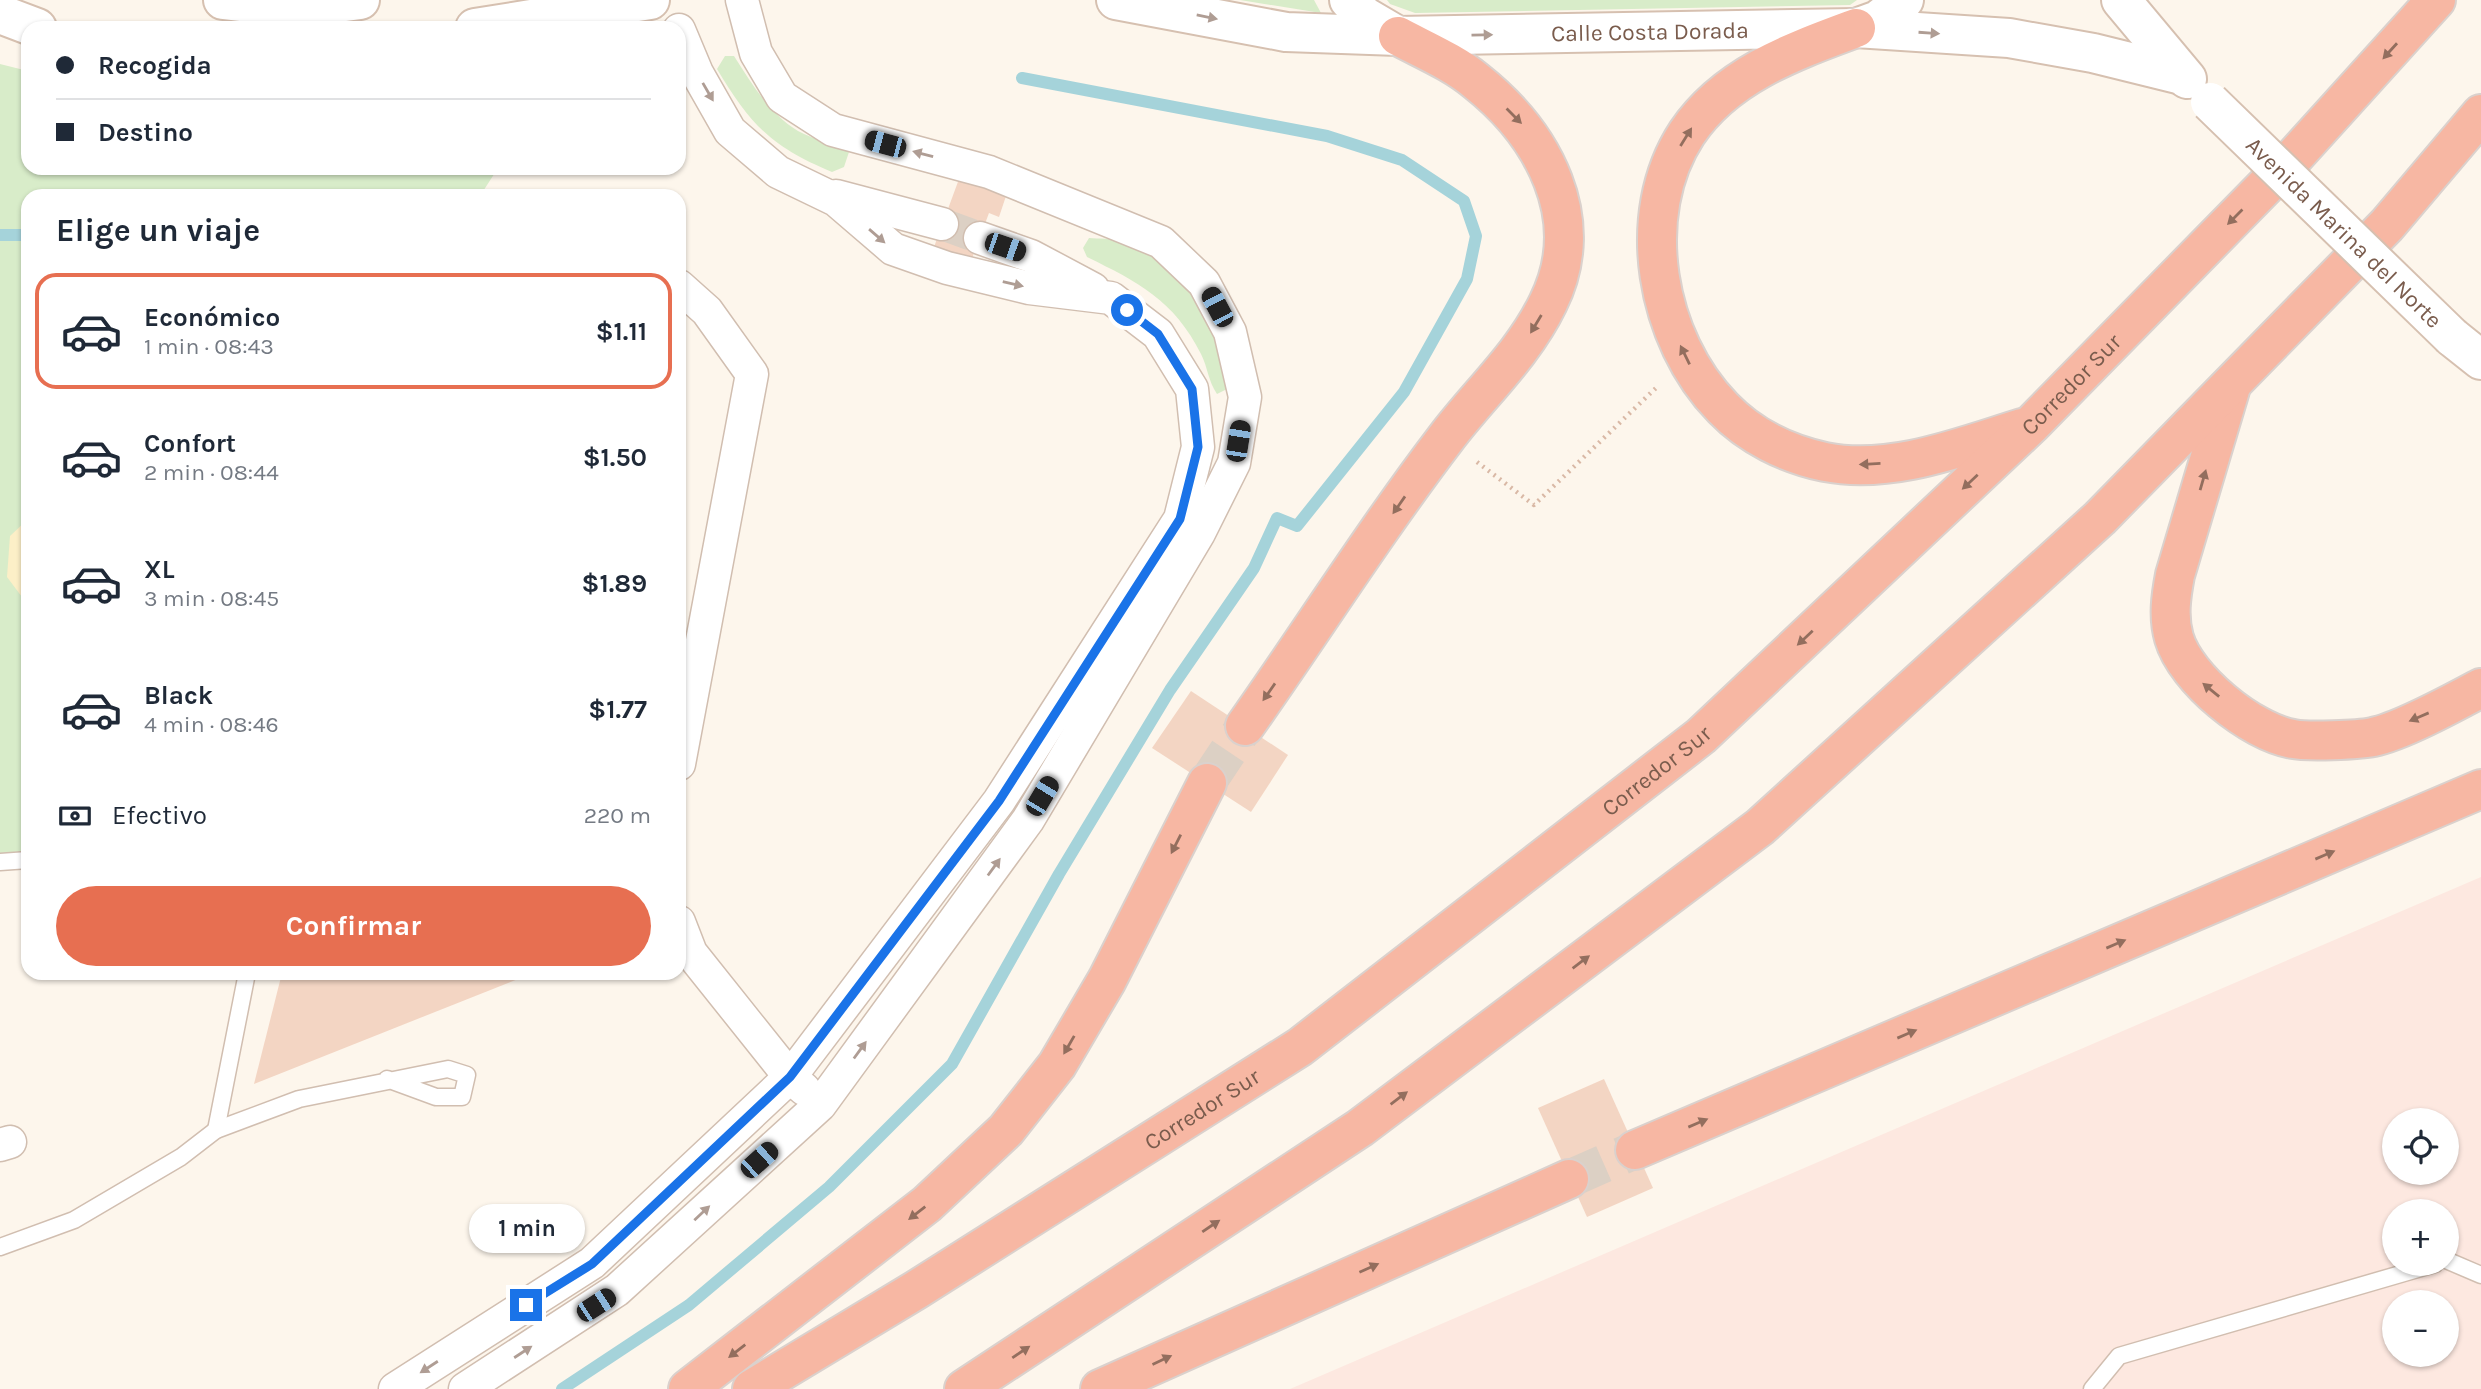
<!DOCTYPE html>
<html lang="es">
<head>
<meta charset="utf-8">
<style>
  body { margin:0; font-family:Karla,sans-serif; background:#f2f2f3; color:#1f2937; height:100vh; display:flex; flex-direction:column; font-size:26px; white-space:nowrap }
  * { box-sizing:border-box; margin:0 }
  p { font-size:23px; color:#747a83 }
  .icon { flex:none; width:38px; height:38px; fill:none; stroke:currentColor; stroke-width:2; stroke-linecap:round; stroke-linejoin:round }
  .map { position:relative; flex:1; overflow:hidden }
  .panel { position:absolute; left:21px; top:189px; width:665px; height:791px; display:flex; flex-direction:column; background:#fff; border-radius:21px; box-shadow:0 2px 5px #0004 }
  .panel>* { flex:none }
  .banner { position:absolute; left:21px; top:21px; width:665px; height:154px; border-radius:21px; box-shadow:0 2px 5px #0004; display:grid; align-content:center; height:154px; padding:0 35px; background:#fff }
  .controls { position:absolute; left:2382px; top:1108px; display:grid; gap:14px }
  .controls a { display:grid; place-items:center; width:77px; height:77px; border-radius:50%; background:#fff; box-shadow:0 2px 5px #0004; font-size:35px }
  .end { position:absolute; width:32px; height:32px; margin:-16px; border:9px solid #1a73e8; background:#fff; box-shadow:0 0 0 4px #fff }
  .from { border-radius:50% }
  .bubble { position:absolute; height:49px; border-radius:24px; background:#fff; box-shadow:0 2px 5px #0004; font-size:23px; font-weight:700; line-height:49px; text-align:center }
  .car { position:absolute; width:21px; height:42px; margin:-21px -10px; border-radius:9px; box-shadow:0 0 5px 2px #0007; background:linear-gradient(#222 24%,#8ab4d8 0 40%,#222 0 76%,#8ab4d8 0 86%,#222 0) }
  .banner b { display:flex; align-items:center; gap:24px; height:66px; font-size:26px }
  .banner b+b { border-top:2px solid #e0e1e3 }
  .banner i { width:18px; height:18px; background:#1f2937 }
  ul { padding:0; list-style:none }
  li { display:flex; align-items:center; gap:21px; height:116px; margin:0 14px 10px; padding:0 21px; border:4px solid transparent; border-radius:21px }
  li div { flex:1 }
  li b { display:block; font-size:26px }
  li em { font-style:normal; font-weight:700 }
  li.selected { border-color:#e76f51 }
  li>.icon { width:63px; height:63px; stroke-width:1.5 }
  h2 { padding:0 35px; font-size:32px; line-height:84px }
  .pay { display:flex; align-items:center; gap:18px; height:77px; padding:0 35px; font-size:26px }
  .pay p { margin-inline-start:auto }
  .action { display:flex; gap:14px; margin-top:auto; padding:14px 35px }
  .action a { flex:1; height:80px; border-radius:42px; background:#e76f51; color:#fff; font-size:28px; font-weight:700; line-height:80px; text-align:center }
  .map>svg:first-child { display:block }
</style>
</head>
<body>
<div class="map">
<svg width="2481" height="1389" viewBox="0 0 2481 1389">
  <rect width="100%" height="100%" fill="#fdf6ec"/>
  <path fill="#fde8e0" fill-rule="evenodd" d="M2481,877v512h-1191zM2394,1120h52v52h-52zM2394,1211h52v53h-52zM2394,1302h52v52h-52z"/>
  <g fill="#d8ecc9">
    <polygon points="1240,0 1314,0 1321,13"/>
    <polygon points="1387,0 1857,0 1850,5 1415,13 1390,4"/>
    <path d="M725,56h9c18,28 35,57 64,75 16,9 35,12 51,21l-5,15 -12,5c-61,-25 -82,-48 -115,-103z"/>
    <polygon points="0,64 28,71 28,168 498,168 480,196 28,196 28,860 0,862"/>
    <path d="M1089,238c10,1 23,0 33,3 47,16 81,56 97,102 6,17 12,28 8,46l-10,5c-9,-13 -9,-26 -16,-40 -27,-54 -63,-72 -114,-97l-4,-9z"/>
  </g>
  <polygon fill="#fcefc7" points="28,519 28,597 22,597 7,577 10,536"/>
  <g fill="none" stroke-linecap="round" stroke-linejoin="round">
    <g stroke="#a5d3da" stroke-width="12">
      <polyline points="0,235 28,235"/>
      <polyline points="562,1389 689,1305 829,1187 952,1064 1059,874 1170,690 1254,568 1277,518 1297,526 1404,392 1467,279 1476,236 1464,201 1402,160 1327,136 1022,78"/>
    </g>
  </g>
  <g fill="#f3d5c3">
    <polygon points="959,179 1006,196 999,217 989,213 971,261 934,247"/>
    <polygon points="1191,691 1288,755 1251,812 1152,748"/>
    <polygon points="282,973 533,973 254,1084"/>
    <polygon points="1604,1079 1653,1188 1587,1217 1538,1108"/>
  </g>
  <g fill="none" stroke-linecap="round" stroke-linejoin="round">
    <polyline stroke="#dcd0c4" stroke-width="32" stroke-dasharray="32 16" stroke-linecap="butt" points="942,224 980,238"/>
    <g stroke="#dcd0c4" stroke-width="38" stroke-dasharray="38 19" stroke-linecap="butt">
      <polyline points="1207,783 1245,726"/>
      <polyline points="1569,1179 1635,1150"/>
    </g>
    <g stroke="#d1beb0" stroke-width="19">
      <g id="service">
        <polyline points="0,862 28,860"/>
        <polyline points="216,1130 247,973"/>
        <polyline points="0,1247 74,1220 181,1157 216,1130 299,1099 448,1069 467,1075 462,1097 436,1097 387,1079"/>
        <polyline points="2446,1260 2481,1275"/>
        <polyline points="2092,1389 2119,1356 2435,1264"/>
      </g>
    </g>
    <g stroke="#d1beb0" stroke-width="35">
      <g id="minor">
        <polyline points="836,196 942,224"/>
        <polyline points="980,238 1031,256 1093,289"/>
        <polyline points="679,286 707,311 752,374 679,764"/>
        <polyline points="679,922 691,953 790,1077 804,1089"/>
        <polyline points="0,1145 10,1142"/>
        <polyline points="395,1389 592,1263 790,1077 999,801 1180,519 1198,447 1192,389 1158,334 1111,298 1029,288 947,268 893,249 836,200 778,172 730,131 697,73 679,30"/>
        <polyline points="465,1389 617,1290 820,1105 1028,820 1199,533 1234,463 1245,397 1230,332 1204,283 1161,242 989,172 833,130 782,97 756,53 742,0"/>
      </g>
    </g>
    <g stroke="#d6c0b0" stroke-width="42">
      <g id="secondary">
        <path d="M223,0c45,6 92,7 137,0"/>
        <path id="s1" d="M1116,0l170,32 112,4 458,-8 153,10 84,15 89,22"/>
        <polyline points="1349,0 1364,16 1398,36"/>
        <polyline points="2121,0 2187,79"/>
        <polyline points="0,14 37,28"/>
        <polyline points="475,28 650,0"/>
        <polyline points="1856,28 1878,20 1904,0"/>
        <polyline points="2452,337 2481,360"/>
      </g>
    </g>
    <g stroke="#dad1cd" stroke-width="42">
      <g id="motorway">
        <path d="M1856,28c-62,23 -130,47 -169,105 -54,82 -31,207 36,275 27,28 64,46 102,54 66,13 136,-15 197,-34"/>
        <path d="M2230,390l-55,185c-4,21 -7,42 -1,63 12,41 77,94 119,101 14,3 66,1 80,-2 27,-5 82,-35 108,-49"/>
        <path d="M1245,726c67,-95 130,-195 201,-288 34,-45 77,-83 102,-135 42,-84 -5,-169 -72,-222 -23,-19 -52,-31 -78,-45"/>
        <polyline points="1635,1150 2481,789"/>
        <polyline points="688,1389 927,1204 1006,1130 1057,1065 1107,980 1207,783"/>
        <path id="s2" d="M752,1389l164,-99 384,-243 401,-311 330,-311 262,-267 143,-158"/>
        <polyline points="964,1389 1360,1128 1760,827 2100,518 2387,225 2481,114"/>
        <polyline points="1100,1389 1569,1179"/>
      </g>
    </g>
    <polyline stroke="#d9b8a5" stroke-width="4.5" stroke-dasharray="2 5" stroke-linecap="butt" points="1477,462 1534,505 1658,386"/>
    <use href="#service" stroke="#fff" stroke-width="16"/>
    <use href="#minor" stroke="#fff" stroke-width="32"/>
    <use href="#secondary" stroke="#fff" stroke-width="38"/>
    <use href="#motorway" stroke="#f7b7a3" stroke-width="38"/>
    <g stroke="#d6c0b0" stroke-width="42" stroke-linecap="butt">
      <g id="secondary-bridge">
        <path id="s3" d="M2210,102l242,235"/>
      </g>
    </g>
    <use href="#secondary-bridge" stroke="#fff" stroke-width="38"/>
  </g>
  <defs><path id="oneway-solid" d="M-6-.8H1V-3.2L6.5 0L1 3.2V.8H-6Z" transform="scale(1.75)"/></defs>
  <g fill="#af9d94">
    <use href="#oneway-solid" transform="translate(1207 17) rotate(11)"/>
    <use href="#oneway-solid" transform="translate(1929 33) rotate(4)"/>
    <use href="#oneway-solid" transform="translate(1482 35) rotate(-1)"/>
    <use href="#oneway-solid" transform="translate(708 92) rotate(60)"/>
    <use href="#oneway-solid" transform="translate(923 154) rotate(-165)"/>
    <use href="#oneway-solid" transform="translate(877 236) rotate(41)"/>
    <use href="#oneway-solid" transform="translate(1013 284) rotate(13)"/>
    <use href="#oneway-solid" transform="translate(994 867) rotate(-54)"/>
    <use href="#oneway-solid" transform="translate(860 1050) rotate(-54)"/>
    <use href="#oneway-solid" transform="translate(702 1213) rotate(-43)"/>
    <use href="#oneway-solid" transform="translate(523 1352) rotate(-33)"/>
    <use href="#oneway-solid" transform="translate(429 1367) rotate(147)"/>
  </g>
  <g fill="#936e5e">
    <use href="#oneway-solid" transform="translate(2390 51) rotate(132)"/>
    <use href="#oneway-solid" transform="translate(1514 116) rotate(45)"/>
    <use href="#oneway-solid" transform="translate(1686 137) rotate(-58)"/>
    <use href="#oneway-solid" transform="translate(2235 217) rotate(135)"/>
    <use href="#oneway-solid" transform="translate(1536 324) rotate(121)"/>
    <use href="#oneway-solid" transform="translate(1685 355) rotate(-116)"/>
    <use href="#oneway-solid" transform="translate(1870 464) rotate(177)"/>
    <use href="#oneway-solid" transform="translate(2203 480) rotate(-74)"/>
    <use href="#oneway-solid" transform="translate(1970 482) rotate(137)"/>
    <use href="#oneway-solid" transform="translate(1399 505) rotate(125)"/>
    <use href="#oneway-solid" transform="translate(1805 638) rotate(137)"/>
    <use href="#oneway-solid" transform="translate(2211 690) rotate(-141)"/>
    <use href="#oneway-solid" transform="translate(1269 692) rotate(125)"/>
    <use href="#oneway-solid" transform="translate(2419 717) rotate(157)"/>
    <use href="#oneway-solid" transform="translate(1176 844) rotate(117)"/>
    <use href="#oneway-solid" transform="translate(2325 855) rotate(-23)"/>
    <use href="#oneway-solid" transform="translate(2116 944) rotate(-23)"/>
    <use href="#oneway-solid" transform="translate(1581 962) rotate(-37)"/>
    <use href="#oneway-solid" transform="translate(1907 1034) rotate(-23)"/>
    <use href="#oneway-solid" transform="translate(1069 1045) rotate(120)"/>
    <use href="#oneway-solid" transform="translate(1399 1098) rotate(-37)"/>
    <use href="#oneway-solid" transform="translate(1698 1123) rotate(-23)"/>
    <use href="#oneway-solid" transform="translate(917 1213) rotate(142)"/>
    <use href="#oneway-solid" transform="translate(1211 1226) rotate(-34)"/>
    <use href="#oneway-solid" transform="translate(1369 1268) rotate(-24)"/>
    <use href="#oneway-solid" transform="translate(737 1351) rotate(142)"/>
    <use href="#oneway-solid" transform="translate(1021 1352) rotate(-34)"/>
    <use href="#oneway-solid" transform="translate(1162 1360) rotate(-25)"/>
  </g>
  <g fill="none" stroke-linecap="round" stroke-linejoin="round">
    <polyline stroke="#1a73e8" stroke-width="9" points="526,1305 592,1264 790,1077 999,801 1180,519 1198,447 1192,389 1158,334 1127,310"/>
  </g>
  <g text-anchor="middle" stroke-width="5" stroke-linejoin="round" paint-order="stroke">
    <g font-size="23" fill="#7a5c4d" stroke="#fffaf3">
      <text dy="8" stroke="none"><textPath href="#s1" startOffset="537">Calle Costa Dorada</textPath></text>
      <text dy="8" stroke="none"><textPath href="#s3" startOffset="187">Avenida Marina del Norte</textPath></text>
      <text dy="8" stroke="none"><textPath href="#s2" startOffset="1664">Corredor Sur</textPath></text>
      <text dy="8" stroke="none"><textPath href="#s2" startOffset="1097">Corredor Sur</textPath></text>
      <text dy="8" stroke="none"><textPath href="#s2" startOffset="530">Corredor Sur</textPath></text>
    </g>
  </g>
</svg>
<div class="controls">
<a><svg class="icon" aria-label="locate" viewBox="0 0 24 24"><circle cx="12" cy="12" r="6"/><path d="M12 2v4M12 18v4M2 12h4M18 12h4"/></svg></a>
<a>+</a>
<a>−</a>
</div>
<i class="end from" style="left:1127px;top:310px"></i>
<i class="end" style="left:526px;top:1305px"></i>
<div class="bubble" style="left:469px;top:1204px;width:116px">1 min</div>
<i class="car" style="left:885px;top:144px;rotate:285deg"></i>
<i class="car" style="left:1005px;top:247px;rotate:109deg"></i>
<i class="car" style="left:1217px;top:307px;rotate:332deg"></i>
<i class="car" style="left:1238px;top:441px;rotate:9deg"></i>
<i class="car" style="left:1042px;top:796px;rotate:31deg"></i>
<i class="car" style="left:759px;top:1160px;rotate:48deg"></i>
<i class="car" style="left:596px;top:1305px;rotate:57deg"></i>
<div class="banner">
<b><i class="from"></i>Recogida</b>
<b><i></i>Destino</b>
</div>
<section class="panel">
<h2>Elige un viaje</h2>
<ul>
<li class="selected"><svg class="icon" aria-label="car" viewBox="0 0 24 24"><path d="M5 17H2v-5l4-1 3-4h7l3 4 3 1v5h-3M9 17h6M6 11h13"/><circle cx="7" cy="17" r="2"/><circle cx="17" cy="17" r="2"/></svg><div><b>Económico</b><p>1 min · 08:43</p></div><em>$1.11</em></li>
<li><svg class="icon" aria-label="car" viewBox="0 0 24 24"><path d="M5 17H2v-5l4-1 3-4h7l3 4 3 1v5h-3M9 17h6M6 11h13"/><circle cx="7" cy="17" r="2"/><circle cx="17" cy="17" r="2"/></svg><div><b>Confort</b><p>2 min · 08:44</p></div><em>$1.50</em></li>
<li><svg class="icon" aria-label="car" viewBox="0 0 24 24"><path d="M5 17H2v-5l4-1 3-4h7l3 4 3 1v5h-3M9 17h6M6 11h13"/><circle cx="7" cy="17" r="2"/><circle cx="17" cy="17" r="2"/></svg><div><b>XL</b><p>3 min · 08:45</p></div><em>$1.89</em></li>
<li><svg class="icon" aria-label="car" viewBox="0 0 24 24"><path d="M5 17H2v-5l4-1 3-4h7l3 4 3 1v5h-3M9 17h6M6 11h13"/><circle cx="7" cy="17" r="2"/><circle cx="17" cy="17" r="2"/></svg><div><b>Black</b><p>4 min · 08:46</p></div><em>$1.77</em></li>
</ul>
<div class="pay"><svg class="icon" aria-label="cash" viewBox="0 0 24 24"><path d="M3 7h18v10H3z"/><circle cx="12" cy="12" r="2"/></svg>Efectivo<p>220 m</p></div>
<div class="action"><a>Confirmar</a></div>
</section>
</div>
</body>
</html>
